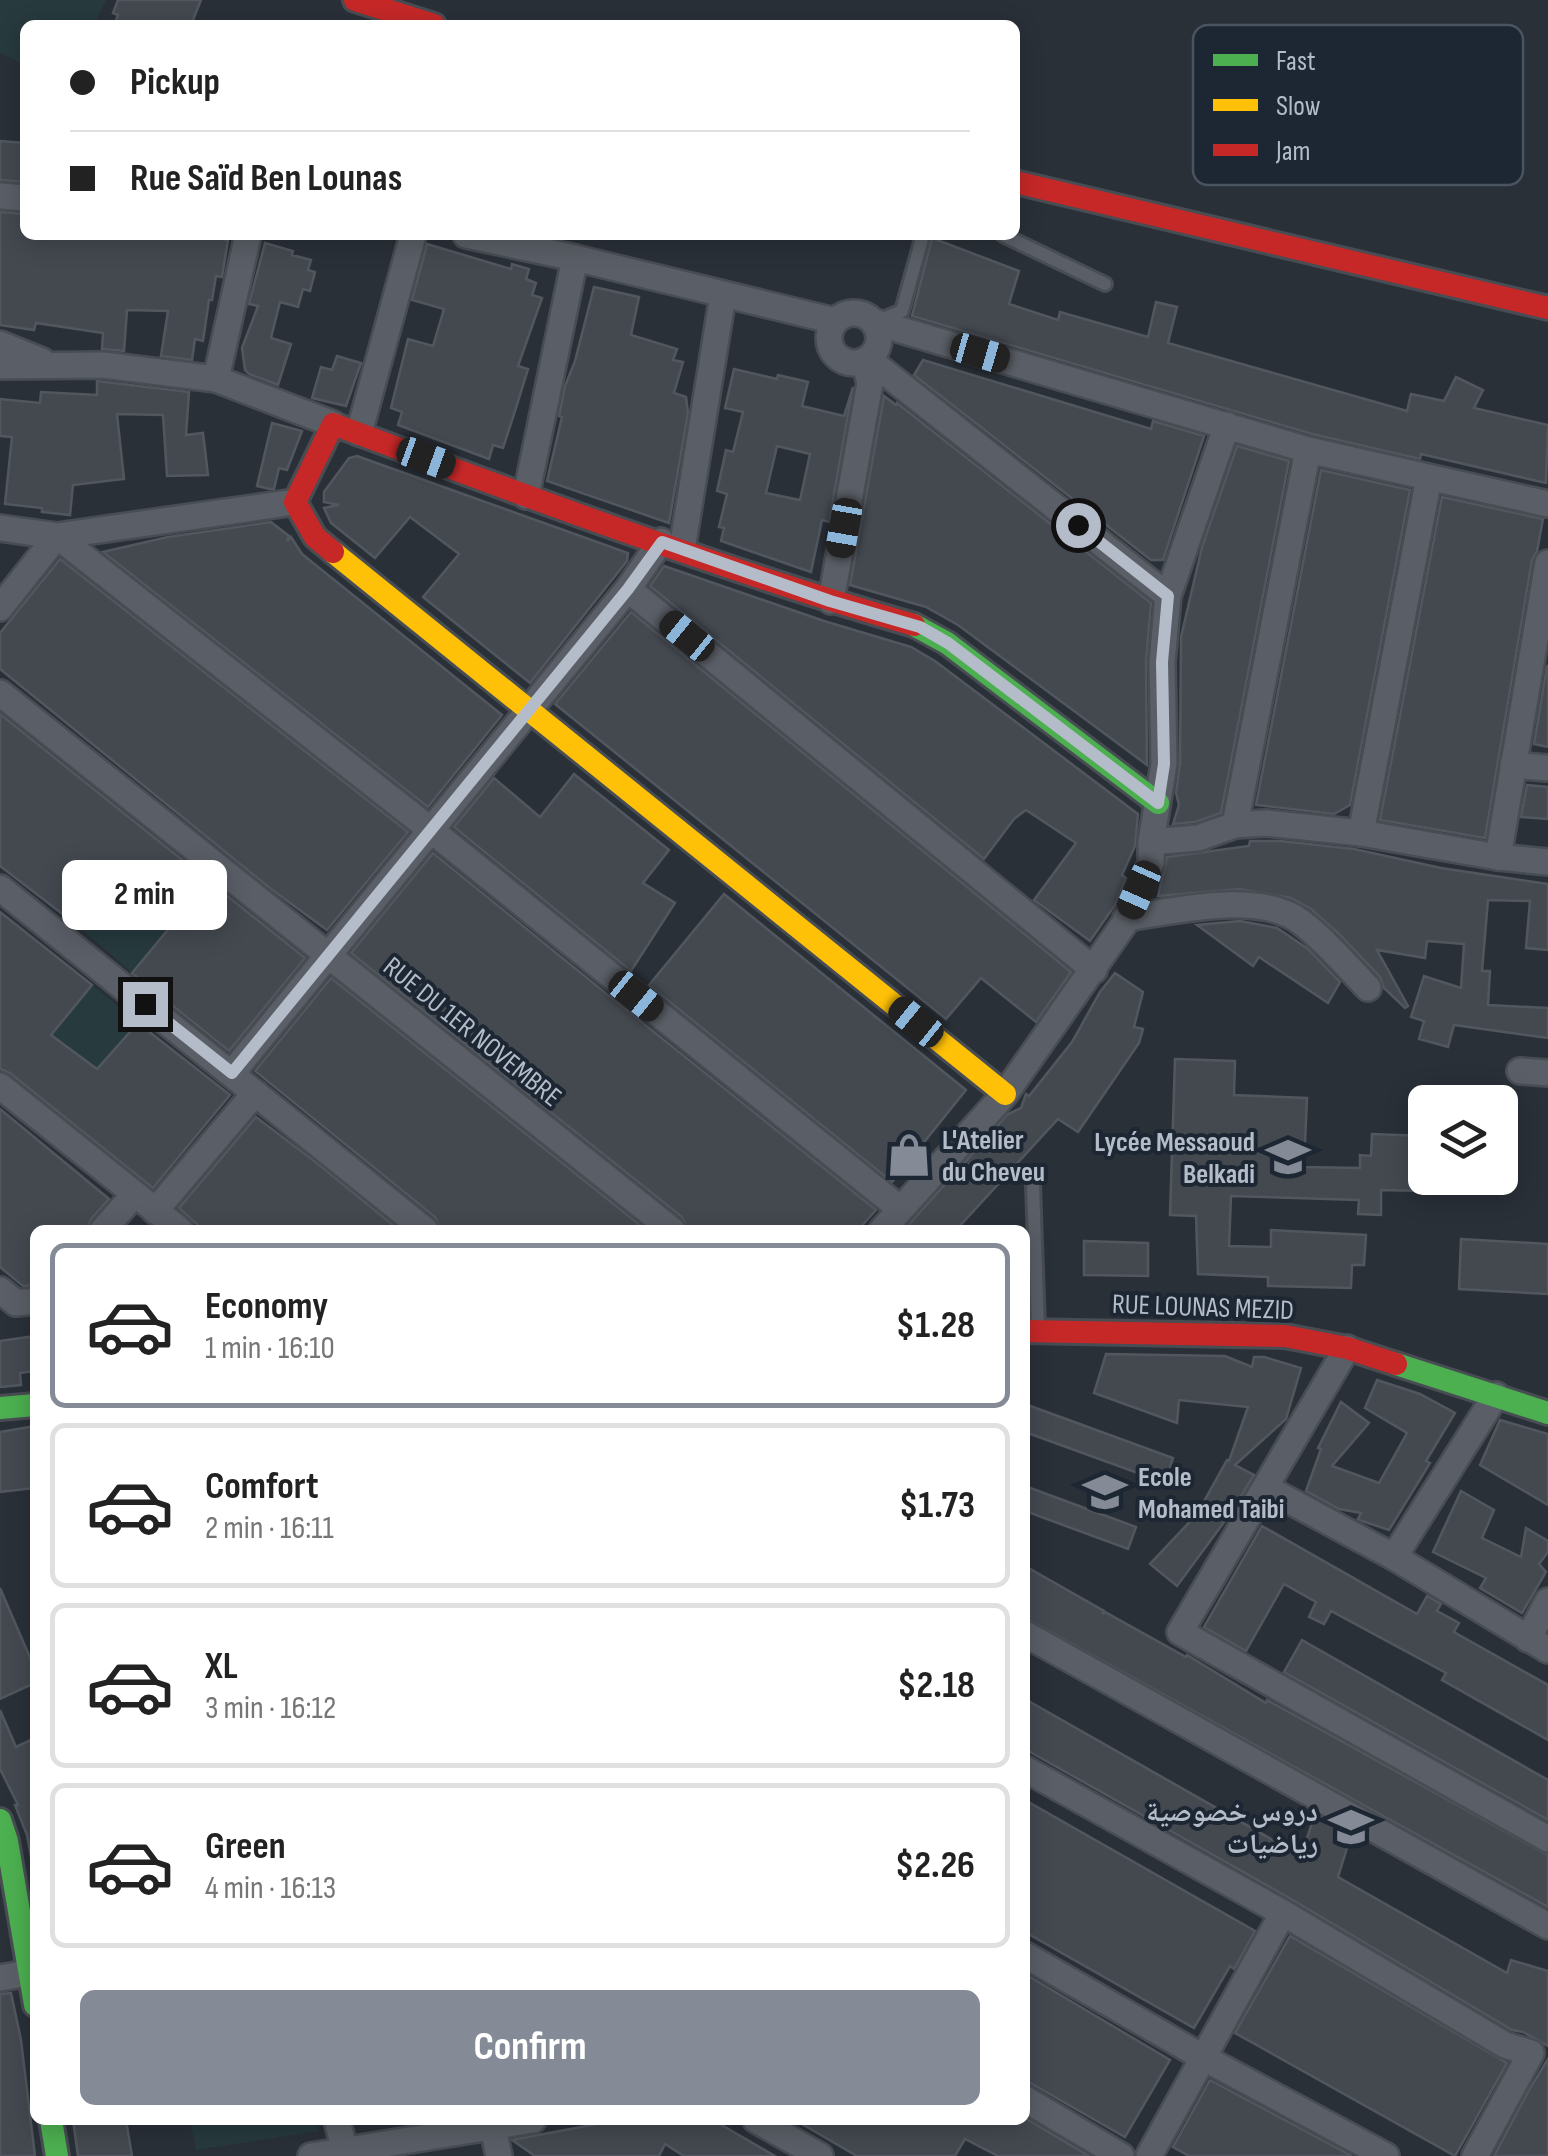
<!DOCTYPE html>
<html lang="en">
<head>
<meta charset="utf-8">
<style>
  body { margin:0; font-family:"Sofia Sans Condensed","Noto Naskh Arabic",sans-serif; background:#f6f6f6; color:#222; height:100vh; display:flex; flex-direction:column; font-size:38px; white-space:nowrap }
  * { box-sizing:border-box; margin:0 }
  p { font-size:32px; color:#767676 }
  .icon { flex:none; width:55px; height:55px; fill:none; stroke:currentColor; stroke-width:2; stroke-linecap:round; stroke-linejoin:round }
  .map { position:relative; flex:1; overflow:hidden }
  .panel { position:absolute; left:30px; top:1225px; width:1000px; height:900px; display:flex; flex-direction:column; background:#fff; border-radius:15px; box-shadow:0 5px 25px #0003 }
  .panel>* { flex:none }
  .top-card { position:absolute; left:20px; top:20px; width:1000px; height:220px; border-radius:15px; box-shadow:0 5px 25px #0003; display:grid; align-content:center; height:220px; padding:0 50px; background:#fff }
  .buttons { position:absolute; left:1408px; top:1085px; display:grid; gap:20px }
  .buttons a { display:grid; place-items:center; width:110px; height:110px; border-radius:15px; background:#fff; box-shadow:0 5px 25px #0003; font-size:50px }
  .end { position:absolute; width:45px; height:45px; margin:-22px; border:12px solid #b4bcc9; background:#111; box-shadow:0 0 0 5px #111 }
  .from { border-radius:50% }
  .bubble { position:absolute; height:70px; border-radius:15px; background:#fff; box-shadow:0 5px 25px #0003; font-size:32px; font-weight:700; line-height:70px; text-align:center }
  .car { position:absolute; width:30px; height:60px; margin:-30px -15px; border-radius:12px; box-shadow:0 0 8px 2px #0007; background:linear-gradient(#222 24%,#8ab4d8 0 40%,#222 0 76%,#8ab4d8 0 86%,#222 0) }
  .top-card b { display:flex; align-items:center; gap:35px; height:95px; font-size:38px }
  .top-card b+b { border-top:2px solid #e0e0e0 }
  .top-card i { width:25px; height:25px; background:#222 }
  ul { padding:18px 0 0; list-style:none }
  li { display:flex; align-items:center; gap:30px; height:165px; margin:0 20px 15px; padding:0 30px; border:5px solid #e0e0e0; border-radius:15px }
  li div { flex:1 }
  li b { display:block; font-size:38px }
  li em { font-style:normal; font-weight:700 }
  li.on { border-color:#848b96 }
  li>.icon { width:90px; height:90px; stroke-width:1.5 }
  .button { display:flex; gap:20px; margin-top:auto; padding:20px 50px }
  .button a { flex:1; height:115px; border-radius:15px; background:#848b96; color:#fff; font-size:40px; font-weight:700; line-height:115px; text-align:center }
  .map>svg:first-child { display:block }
</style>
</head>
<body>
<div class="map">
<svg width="1548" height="2156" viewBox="0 0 1548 2156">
  <rect width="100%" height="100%" fill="#2a3038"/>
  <g fill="#273a3e">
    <polygon points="0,0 106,0 94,25 25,25 25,65 0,53"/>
    <polygon points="117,885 171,926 132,973 82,929"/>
    <polygon points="92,985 138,1023 97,1069 51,1035"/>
    <polygon points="190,2120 316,2120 318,2131 196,2150"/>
  </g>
  <g fill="#444950" stroke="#52575f" stroke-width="2.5" fill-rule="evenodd">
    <polygon points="118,0 201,0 191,25 114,25 118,15 113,13"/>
    <polygon points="0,141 25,143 25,182 0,180"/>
    <polygon points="0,212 25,214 25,235 198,235 228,240 222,277 216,276 212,300 209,300 203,341 195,339 192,360 161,356 168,311 127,310 124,351 102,349 103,333 36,323 34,330 0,325"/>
    <polygon points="932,238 1019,271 1009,304 1058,320 1060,312 1148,337 1156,302 1177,307 1168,343 1407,411 1411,394 1444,401 1456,377 1483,390 1474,408 1548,425 1546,483 1421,454 1420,459 1312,434 912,316"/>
    <polygon points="265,243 293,251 292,255 311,260 308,270 315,272 310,291 303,289 298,307 280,302 271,338 291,344 278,385 249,374 245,370 242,348 258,306 249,304"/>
    <polygon points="427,244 511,269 512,264 529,269 526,279 536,283 532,295 542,298 518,366 528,369 516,408 503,448 493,445 489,459 398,425 402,412 391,408 408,339 433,346 444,309 412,300"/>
    <polygon points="594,287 639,297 631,335 677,349 673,360 683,362 674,393 686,397 688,413 669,523 547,481 562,417 559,416 565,386 575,361"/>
    <polygon points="337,356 361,363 346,406 312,398 321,367 332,370"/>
    <polygon points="923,360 1151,429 1153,421 1204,436 1163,560 1151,560 914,375"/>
    <path d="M734,369l43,10 1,-4 30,7 -6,24 42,10 9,-29 -24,135 -7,-2 -11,52 -90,-31 3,-13 -5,-1 8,-33 -10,-3 9,-41 7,2 10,-40 -18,-4zM777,446l33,8 -10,46 -34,-7z"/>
    <polygon points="97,381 189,392 186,435 203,433 208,475 167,476 163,415 117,414 124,479 73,485 70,515 42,512 42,508 5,504 12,437 0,436 0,399 40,403 41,392 97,395"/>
    <polygon points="884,396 896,405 897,403 1151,603 1146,662 1147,765 958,625 926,607 850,585"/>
    <polygon points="272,423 302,431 287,470 279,468 274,489 270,489 257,486"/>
    <polygon points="1237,446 1289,461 1221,813 1195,822 1173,824 1179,805 1176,793 1180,764 1181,637 1202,547"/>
    <polygon points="357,456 628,553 627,561 530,683 423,597 459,554 410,517 375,558 331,523 324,508 339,505 324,502 324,492 349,458"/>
    <polygon points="1321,470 1410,490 1350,805 1334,814 1256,805"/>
    <polygon points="1442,497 1543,519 1537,551 1532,560 1485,838 1380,820"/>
    <polygon points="271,522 289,536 287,541 291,537 302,554 502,715 428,807 103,552 168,537"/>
    <polygon points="60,559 408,832 327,930 271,889 0,669 0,633"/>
    <polygon points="664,566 824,621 911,647 935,661 1138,814 1135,846 1122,875 1126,878 1115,905 1090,941 1034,900 1076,843 1026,810 1014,819 984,859 650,586"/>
    <polygon points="631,612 1071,972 1036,1022 981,978 946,1019 555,704"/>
    <polygon points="1547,666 1548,666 1548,747 1534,744"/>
    <polygon points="0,714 305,958 229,1051 132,973 171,926 117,885 82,929 0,866"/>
    <polygon points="574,774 669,850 643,883 675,903 631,971 454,827 494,778 540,817"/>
    <polygon points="1527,785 1548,787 1548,819 1521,817"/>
    <polygon points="1250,841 1281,841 1354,849 1441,868 1548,884 1548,950 1526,948 1530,901 1488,900 1482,971 1490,971 1488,1005 1548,1008 1548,1038 1454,1025 1448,1047 1419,1039 1424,1021 1411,1017 1424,976 1461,988 1464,944 1427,941 1425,958 1377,950 1408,1006 1405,1008 1384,988 1380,977 1339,934 1311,909 1291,898 1240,889 1158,896 1167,857 1249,846"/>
    <polygon points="433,853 613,999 876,1210 858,1230 688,1230 682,1217 351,953"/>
    <polygon points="724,894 966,1090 892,1182 649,985"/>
    <polygon points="0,912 92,985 51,1035 97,1069 138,1023 230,1095 153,1188 10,1073 0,1069"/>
    <polygon points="1240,921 1277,928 1308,949 1340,982 1328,1003 1259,957 1253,966 1197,925"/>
    <polygon points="1115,973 1143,992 1134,1027 1143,1029 1139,1043 1078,1132 1058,1119 956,1230 904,1230 1008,1114 1021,1108 1026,1094 1029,1096 1072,1042 1100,992"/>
    <polygon points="331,978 646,1230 441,1230 435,1217 255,1071"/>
    <polygon points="1175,1059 1235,1061 1234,1095 1307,1098 1304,1167 1360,1168 1360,1155 1371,1156 1372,1134 1425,1136 1425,1191 1381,1190 1381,1215 1358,1214 1359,1200 1231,1196 1229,1246 1271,1247 1271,1230 1366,1235 1364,1265 1352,1265 1351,1288 1268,1286 1268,1277 1198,1274 1196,1216 1170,1215"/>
    <polygon points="0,1109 109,1199 91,1219 87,1230 35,1230 35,1285 23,1286 0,1267"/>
    <polygon points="256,1117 318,1164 399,1230 203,1230 179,1208"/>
    <polygon points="1461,1239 1548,1244 1548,1294 1459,1289"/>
    <polygon points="1084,1241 1148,1243 1148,1276 1084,1275"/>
    <polygon points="35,1336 35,1371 20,1373 21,1385 0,1387 0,1341"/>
    <polygon points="1106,1354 1225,1356 1252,1367 1254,1357 1264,1357 1301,1368 1286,1419 1235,1465 1254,1475 1230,1514 1177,1586 1150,1564 1197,1514 1227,1460 1229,1461 1248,1407 1179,1400 1177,1423 1094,1393"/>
    <polygon points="1377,1380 1420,1394 1455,1413 1426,1461 1430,1463 1389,1530 1362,1521 1358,1519 1361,1513 1339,1509 1306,1491 1321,1449 1318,1448 1341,1402 1369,1423 1332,1466 1379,1483 1407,1433 1365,1408"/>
    <polygon points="1025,1404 1173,1458 1165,1483 1025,1432"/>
    <polygon points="1500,1420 1548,1434 1548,1505 1480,1465"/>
    <polygon points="35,1426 35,1488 0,1492 0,1432"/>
    <polygon points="1025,1486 1136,1527 1128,1549 1025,1511"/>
    <polygon points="1461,1491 1494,1510 1482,1538 1521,1557 1526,1528 1548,1541 1548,1552 1539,1564 1546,1572 1522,1613 1480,1588 1486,1578 1433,1552"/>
    <polygon points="1262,1526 1417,1614 1427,1596 1441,1604 1437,1611 1459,1623 1454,1632 1548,1685 1548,1740 1442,1680 1446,1673 1331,1611 1324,1624 1309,1617 1316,1602 1284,1584 1246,1651 1204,1627"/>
    <polygon points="1025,1566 1104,1611 1102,1614 1105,1612 1186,1657 1187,1655 1266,1703 1267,1700 1548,1855 1548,1907 1025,1618"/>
    <polygon points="0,1588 35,1669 35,1683 0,1699"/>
    <polygon points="1302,1640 1548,1780 1548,1820 1284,1672"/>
    <polygon points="1025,1699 1301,1856 1315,1814 1351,1835 1338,1877 1507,1973 1511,1960 1548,1971 1548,2046 1523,2032 1512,2030 1291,1899 1025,1749"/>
    <polygon points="0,1710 16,1747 35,1738 35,1879 27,1835 15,1805 18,1805 0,1769"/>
    <polygon points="1025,1800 1255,1931 1234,1969 1230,1966 1194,2028 1025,1932"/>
    <polygon points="1290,1936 1507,2063 1455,2156 1235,2033"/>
    <polygon points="1025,1974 1170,2060 1125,2137 1025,2080"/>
    <polygon points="11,1993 21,2040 35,2156 0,2156 0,1994"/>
    <polygon points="1548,2059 1548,2156 1494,2156 1529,2090"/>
    <polygon points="1210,2080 1352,2156 1189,2156 1173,2147"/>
    <polygon points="1025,2118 1089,2156 998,2156 965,2139 955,2156 857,2156 795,2120"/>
    <polygon points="73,2120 126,2120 132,2156 78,2156"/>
    <polygon points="618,2120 713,2120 775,2156 684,2156 665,2144 659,2156 535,2156 512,2140"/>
  </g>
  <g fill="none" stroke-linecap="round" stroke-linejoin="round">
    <g stroke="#484c53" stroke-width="18">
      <g id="lane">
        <polyline points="1003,235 1105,284"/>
        <polyline points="880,320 902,311 923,235"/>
        <polyline points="1033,1185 1038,1328"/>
      </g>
    </g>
    <g stroke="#484c53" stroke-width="30">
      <g id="street">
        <polyline points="0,196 25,198"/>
        <polyline points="466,235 575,258 835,321"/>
        <circle cx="854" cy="338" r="25"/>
        <polyline points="874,322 1308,450 1548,504"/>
        <polyline points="0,344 42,361"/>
        <polyline points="868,359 1168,596 1162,662 1164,764 1151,842 1151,863 1124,924 1005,1094 882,1230"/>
        <polyline points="0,366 103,365 216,379 333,424"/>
        <polyline points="216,379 248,235"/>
        <polyline points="359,433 413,235"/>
        <polyline points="526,496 575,258"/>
        <polyline points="0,528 57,536 431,830 899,1208"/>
        <polyline points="682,549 723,295"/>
        <polyline points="628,589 1094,970"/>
        <polyline points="1168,596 1227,425"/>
        <polyline points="831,601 870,383 864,361"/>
        <polyline points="0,608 57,536 295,502"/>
        <polyline points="0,693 672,1230"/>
        <polyline points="1513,765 1548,768"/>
        <polyline points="1235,825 1308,450"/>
        <polyline points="1361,833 1429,478"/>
        <polyline points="1151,842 1198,838 1235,825 1266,823 1361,833 1498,857 1548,862"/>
        <polyline points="1498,857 1548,563"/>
        <polyline points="0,888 425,1230"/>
        <path d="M1126,918c50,-7 133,-28 175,4 25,19 46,44 67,66"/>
        <polyline points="1520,1071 1548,1073"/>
        <polyline points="232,1073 628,589 661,541"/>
        <polyline points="0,1086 180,1230"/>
        <polyline points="155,1211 255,1093"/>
        <polyline points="103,1230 134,1195"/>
        <polyline points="0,1290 16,1303 35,1301"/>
        <polyline points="1347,1348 1180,1632 1548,1839"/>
        <polyline points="1266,1488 1394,1557 1548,1650"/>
        <polyline points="1394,1557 1496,1395"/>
        <polyline points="1025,1634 1548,1926"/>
        <polyline points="1528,1639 1548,1601"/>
        <polyline points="1025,1769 1283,1913 1505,2045 1531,2053 1475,2156"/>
        <polyline points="1025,1955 1204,2058 1386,2156"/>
        <polyline points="0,1978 35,1972"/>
        <polyline points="1025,2099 1121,2156"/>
        <polyline points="337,2120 346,2156"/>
        <polyline points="756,2120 820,2156"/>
        <polyline points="493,2128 499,2156"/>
        <polyline points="311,2156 533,2120"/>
        <polyline points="1149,2156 1283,1913"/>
      </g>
    </g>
    <g stroke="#484c53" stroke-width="28">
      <g id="fast">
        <polyline points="914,625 947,643 1158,803"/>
        <polyline points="1396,1364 1548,1413"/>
        <polyline points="0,1408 35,1405"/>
        <polyline points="0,1820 7,1841 35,2005"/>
        <polyline points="51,2120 57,2156"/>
      </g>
    </g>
    <g stroke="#484c53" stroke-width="28">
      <polyline id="slow" points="333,552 1005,1094"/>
    </g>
    <g stroke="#484c53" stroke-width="28">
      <g id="jam">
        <polyline points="355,0 434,25"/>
        <polyline points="1015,182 1548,308"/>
        <path d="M333,552l-18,-15 -20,-35 38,-78c192,72 384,144 581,201"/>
        <polyline points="1025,1331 1285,1336 1347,1348 1396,1364"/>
      </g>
    </g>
    <use href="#lane" stroke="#5a5e66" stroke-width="12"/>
    <use href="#street" stroke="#5a5e66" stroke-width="25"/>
    <use href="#fast" stroke="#4caf50" stroke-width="22"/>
    <use href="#slow" stroke="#ffc107" stroke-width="22"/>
    <use href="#jam" stroke="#c62828" stroke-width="22"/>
  </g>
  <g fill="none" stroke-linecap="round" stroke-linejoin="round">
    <polyline stroke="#b4bcc9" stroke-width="12" points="145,1004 232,1073 628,589 662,542 830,601 920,627 948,643 1158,803 1164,764 1162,662 1168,596 1078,525"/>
  </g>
  <defs>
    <g id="shop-bare" transform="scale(3.45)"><path d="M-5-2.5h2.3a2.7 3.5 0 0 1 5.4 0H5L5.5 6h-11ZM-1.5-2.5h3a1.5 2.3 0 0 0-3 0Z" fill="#848b96" stroke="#1d2633" stroke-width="2.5" paint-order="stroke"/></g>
    <g id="school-bare" transform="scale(3.45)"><path d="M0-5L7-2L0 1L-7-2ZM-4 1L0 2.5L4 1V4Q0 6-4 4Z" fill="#848b96" stroke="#1d2633" stroke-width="2.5" paint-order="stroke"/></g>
  </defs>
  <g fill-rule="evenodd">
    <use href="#shop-bare" x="909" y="1155"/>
    <use href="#school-bare" x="1288" y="1157"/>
    <use href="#school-bare" x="1105" y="1492"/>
    <use href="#school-bare" x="1351" y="1827"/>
  </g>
  <g text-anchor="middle" stroke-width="8" stroke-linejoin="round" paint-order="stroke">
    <g font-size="28" fill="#b4bcc9" stroke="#1d2633">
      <text transform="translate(473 1031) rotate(39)" y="10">RUE DU 1ER NOVEMBRE</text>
      <text transform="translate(1203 1306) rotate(2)" y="10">RUE LOUNAS MEZID</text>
    </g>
    <g font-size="28" font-weight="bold" fill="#b4bcc9" stroke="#1d2633" text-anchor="start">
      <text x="942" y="1149">L'Atelier<tspan x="942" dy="32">du Cheveu</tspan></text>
      <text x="1255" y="1151" text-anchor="end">Lycée Messaoud<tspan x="1255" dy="32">Belkadi</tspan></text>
      <text x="1138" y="1486">Ecole<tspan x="1138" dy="32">Mohamed Taibi</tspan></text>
      <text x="1318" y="1821" text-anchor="end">دروس خصوصية<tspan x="1318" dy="32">رياضيات</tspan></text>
    </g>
  </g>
  <rect x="1193" y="25" width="330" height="160" rx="15" fill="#1d2633" stroke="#4a5360" stroke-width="2.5"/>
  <rect x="1213" y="54" width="45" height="12" fill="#4caf50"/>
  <rect x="1213" y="99" width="45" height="12" fill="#ffc107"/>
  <rect x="1213" y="144" width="45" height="12" fill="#c62828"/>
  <g font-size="28" fill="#b4bcc9">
    <text x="1276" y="70">Fast</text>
    <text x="1276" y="115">Slow</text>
    <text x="1276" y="160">Jam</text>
  </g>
</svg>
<div class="buttons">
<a><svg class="icon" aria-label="layers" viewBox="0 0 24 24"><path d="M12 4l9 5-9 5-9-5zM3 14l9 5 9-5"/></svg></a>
</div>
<i class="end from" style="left:1078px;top:525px"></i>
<i class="end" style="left:145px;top:1004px"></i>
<div class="bubble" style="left:62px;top:860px;width:165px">2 min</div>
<i class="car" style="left:980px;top:353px;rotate:106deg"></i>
<i class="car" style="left:426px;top:458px;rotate:110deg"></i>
<i class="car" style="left:844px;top:528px;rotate:190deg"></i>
<i class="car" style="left:687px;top:636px;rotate:309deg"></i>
<i class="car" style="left:1139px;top:890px;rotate:204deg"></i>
<i class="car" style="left:636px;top:996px;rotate:129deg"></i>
<i class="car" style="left:916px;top:1022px;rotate:309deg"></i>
<div class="top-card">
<b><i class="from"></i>Pickup</b>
<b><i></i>Rue Saïd Ben Lounas</b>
</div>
<section class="panel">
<ul>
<li class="on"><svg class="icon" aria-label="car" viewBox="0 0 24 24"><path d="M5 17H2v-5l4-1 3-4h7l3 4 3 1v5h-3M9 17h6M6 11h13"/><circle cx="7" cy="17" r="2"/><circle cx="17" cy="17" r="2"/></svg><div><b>Economy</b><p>1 min · 16:10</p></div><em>$1.28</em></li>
<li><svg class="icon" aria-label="car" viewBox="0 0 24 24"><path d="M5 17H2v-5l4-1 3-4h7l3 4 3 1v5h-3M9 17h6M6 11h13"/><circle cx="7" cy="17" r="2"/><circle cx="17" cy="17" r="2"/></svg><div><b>Comfort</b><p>2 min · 16:11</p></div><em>$1.73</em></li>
<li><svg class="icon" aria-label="car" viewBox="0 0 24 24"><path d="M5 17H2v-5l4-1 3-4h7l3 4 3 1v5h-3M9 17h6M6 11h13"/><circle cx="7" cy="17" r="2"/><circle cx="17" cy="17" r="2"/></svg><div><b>XL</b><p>3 min · 16:12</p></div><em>$2.18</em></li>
<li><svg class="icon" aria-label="car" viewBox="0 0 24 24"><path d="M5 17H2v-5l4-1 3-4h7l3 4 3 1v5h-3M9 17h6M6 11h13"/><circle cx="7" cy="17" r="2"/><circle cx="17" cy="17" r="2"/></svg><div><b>Green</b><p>4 min · 16:13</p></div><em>$2.26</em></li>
</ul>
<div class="button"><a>Confirm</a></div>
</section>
</div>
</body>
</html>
